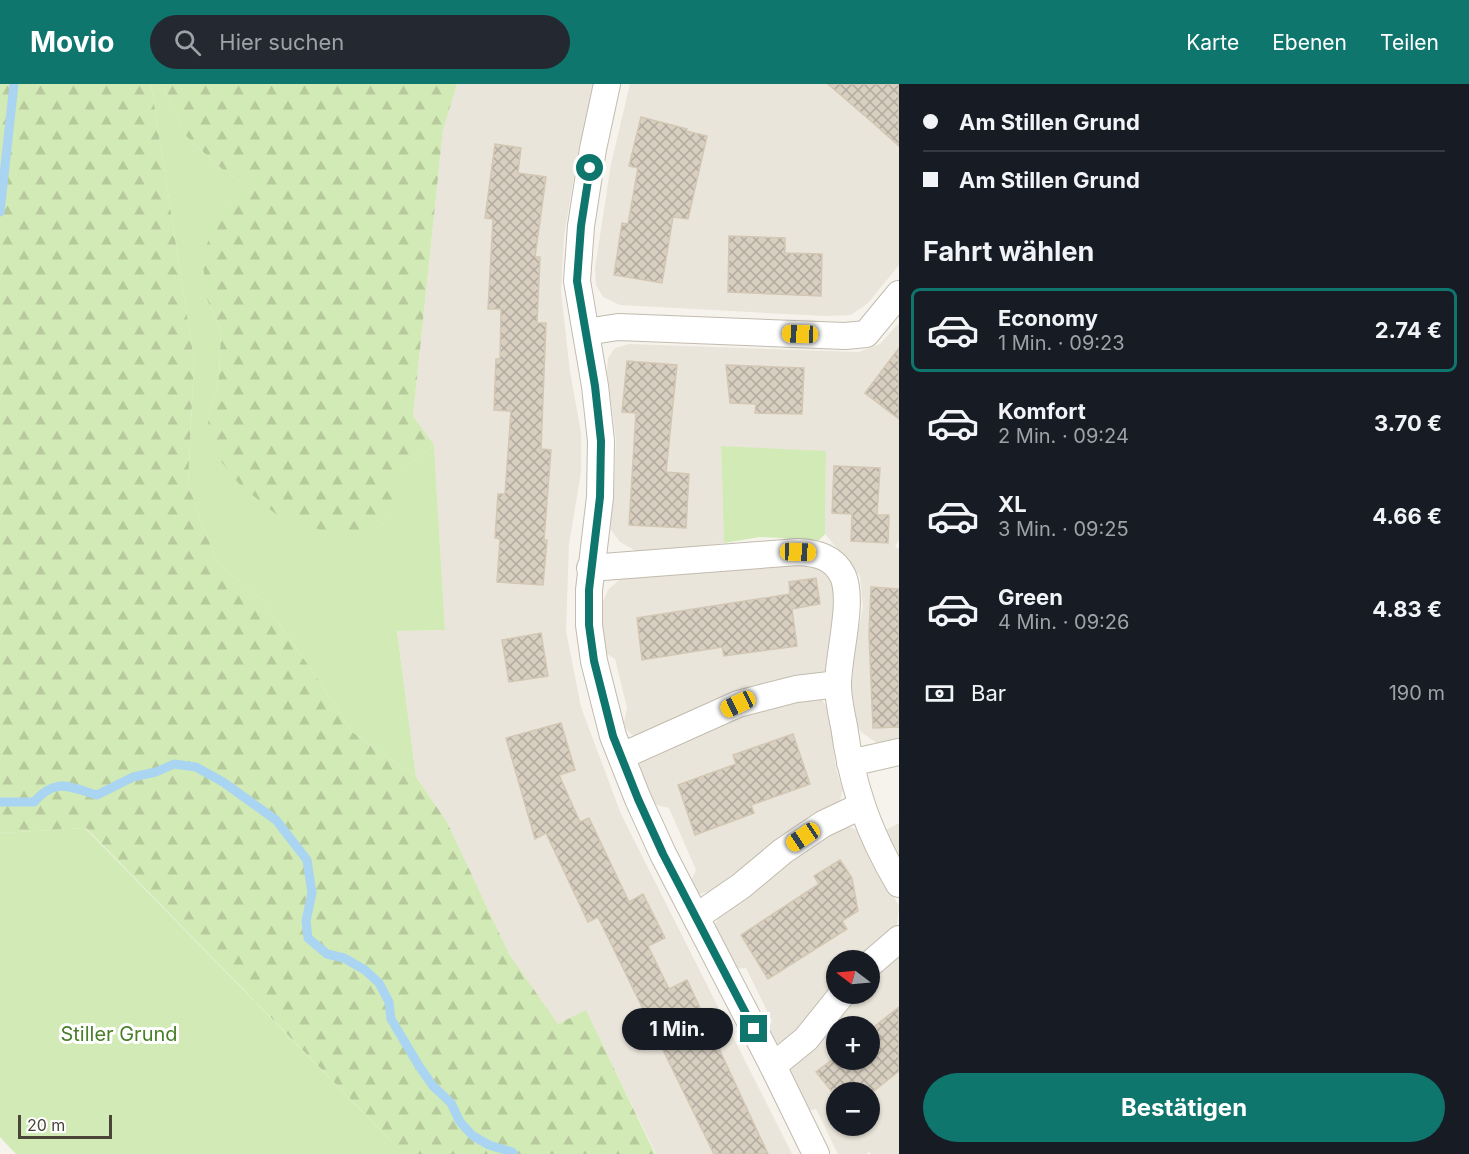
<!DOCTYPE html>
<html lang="de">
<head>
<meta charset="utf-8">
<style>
  body { margin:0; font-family:Inter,sans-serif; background:#242831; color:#f1f3f6; height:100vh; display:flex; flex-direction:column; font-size:22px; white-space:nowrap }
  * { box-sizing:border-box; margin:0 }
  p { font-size:20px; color:#9ea1a6 }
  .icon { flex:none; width:33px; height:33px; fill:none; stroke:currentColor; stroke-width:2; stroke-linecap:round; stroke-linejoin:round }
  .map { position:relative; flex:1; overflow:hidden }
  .side { display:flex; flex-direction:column; background:#171b24; width:570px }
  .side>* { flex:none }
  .guide { display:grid; align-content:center; height:132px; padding:0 24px; background:#171b24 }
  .needle { width:39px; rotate:286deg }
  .controls { position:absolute; left:826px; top:866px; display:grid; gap:12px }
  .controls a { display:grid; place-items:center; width:54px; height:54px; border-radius:50%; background:#171b24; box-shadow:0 2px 4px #0004; font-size:30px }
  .scale { position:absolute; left:18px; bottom:15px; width:94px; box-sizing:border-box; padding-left:6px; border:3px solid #4b4439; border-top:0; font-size:16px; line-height:21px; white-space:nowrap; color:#4b4439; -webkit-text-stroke:4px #fff; paint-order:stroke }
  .end { position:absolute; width:27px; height:27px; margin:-14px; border:8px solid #0f766e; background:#fff; box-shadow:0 0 0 3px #fff }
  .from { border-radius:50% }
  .bubble { position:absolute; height:42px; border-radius:21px; background:#171b24; box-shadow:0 2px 4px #0004; font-size:20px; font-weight:700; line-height:42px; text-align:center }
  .car { position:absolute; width:18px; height:36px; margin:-18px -9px; border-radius:8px; box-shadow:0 0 4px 2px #0007; background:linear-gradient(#f5c518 24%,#345 0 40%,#f5c518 0 76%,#345 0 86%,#f5c518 0) }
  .guide b { display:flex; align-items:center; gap:21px; height:57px; font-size:22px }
  .guide b+b { border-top:2px solid #363941 }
  .guide i { width:15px; height:15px; background:#f1f3f6 }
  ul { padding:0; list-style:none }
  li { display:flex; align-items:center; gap:18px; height:84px; margin:0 12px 9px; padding:0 12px; border:3px solid transparent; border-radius:9px }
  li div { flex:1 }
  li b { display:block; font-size:22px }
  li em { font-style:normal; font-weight:700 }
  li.on { border-color:#0f766e }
  li>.icon { width:54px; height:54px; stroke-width:1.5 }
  h2 { padding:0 24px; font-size:27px; line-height:72px }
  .pay { display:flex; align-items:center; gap:15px; height:66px; padding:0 24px; font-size:22px }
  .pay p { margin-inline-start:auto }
  .cta { display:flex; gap:12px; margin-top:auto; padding:12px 24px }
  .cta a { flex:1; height:69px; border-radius:36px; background:#0f766e; color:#fff; font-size:24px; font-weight:700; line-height:69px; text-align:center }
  header { display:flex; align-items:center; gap:36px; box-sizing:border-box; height:84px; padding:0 30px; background:#0f766e; color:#fff }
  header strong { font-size:28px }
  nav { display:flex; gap:33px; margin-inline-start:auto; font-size:21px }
  .search { width:420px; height:54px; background:#242831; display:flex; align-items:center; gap:15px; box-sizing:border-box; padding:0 21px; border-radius:33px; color:#9ea1a6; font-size:22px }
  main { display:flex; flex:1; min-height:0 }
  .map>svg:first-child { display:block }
</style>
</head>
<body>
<header>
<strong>Movio</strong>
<div class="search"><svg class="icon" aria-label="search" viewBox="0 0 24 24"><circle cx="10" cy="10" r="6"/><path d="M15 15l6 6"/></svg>Hier suchen</div>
<nav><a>Karte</a><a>Ebenen</a><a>Teilen</a></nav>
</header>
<main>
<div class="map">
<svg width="899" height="1070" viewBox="0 0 899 1070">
  <defs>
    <pattern id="forest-firs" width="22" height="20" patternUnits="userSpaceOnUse" patternTransform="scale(1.5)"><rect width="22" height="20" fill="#d2eab5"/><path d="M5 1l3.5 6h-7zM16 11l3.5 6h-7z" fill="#b6ca9c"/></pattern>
    <pattern id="building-cross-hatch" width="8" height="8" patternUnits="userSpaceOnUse" patternTransform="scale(1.5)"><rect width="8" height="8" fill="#d8cfc1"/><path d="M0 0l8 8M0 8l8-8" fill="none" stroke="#b1aa9e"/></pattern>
  </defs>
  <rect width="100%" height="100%" fill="#f6f3ec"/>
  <g fill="#eae5da" fill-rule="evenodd">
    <polygon points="457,0 595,0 578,68 564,153 561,207 570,288 581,348 581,388 569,461 566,547 581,623 621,730 792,1070 656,1070 586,927 558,940 509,870 447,738 416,693 397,547 445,546 434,362 413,332 443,46"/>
    <polygon points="630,0 899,0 899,181 868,219 851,231 824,232 620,221 603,213 596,201 595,184 611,80"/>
    <polygon points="899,239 899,456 895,462 899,465 899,655 877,659 861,648 851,629 853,569 863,524 860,492 825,450 826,368 721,362 724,459 641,470 620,458 609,443 614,404 616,356 607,288 608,274 615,264 629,260 859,268 880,260"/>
    <polygon points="806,480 820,486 831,496 836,512 827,584 821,594 640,652 632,651 627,646 624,639 627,624 615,575 603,567 599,527 608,506 621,494"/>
    <polygon points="813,613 822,616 829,626 836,685 843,706 840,716 835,724 720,804 700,810 692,804 691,797 696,786 669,724 653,720 638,688 641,677 736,632"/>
    <polygon points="899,739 899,778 882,748"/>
    <polygon points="846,741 856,746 876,788 899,821 897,842 860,876 837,876 837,897 798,952 780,960 771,957 767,947 772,937 746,884 735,885 713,843 728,819 790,773"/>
    <path d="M899,865v205h-28l-2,-2 -3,2h-28l-22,-45 -9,2 -19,-35 5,-13 63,-70h14v-16zM837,942h33v33h-33zM837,1008h33v33h-33z"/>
  </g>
  <g fill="#d2eab5">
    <polygon points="151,0 162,0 187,53 223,86 248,96 222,124 207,215 221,247 219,293 208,338 374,448 393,431 392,398 406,383 434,361 445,546 397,547 416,693 352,648 313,588 262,516 217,479 188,400 194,276"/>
    <polygon points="721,362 826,367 825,450 819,456 760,453 724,459"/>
    <polygon points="85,744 404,1070 16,1070 0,1053 0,749"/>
  </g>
  <g fill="url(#forest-firs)">
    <polygon points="0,0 151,0 194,276 188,400 217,479 262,516 313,588 352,648 416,693 447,738 509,870 558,940 586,926 655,1070 404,1070 86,744 0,749"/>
    <polygon points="162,0 457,0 443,46 413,332 434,361 406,383 393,398 393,431 374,448 338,452 277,431 240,401 216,371 208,338 219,293 221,247 207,215 202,172 222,124 247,96 223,86 187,53"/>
  </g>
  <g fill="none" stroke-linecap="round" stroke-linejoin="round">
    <g stroke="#a9d4f2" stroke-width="9">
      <polyline points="0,128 14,0"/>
      <path d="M0,718h34c22,-25 35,-15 63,-7l36,-18 23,-5 18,-8 22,3 27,15 53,38 31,40 5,33 -6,28 2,17 19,16 17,4 21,12 14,13 10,19 2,17 28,47 14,20 18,17 9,19 13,14 16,9 23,7 2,2"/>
    </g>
  </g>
  <g fill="url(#building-cross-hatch)" stroke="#d3c7b4" stroke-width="1.5">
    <polygon points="828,0 899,0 899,62 872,38"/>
    <polygon points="641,33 687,45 686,47 707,52 688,135 673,133 662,199 614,191 622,139 628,140 638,84 629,82"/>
    <polygon points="495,60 521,64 518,89 546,93 535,173 540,173 537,239 546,239 541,365 551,366 544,456 547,456 543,501 497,498 500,455 495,454 498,410 505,410 511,327 494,326 496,275 500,275 501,225 488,225 493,135 485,134"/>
    <polygon points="729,152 785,154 785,169 822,170 821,212 728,208"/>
    <polygon points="899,264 899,335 865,309"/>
    <polygon points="627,277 677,281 666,388 689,390 686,444 629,441 636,329 622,328"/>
    <polygon points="726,281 804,284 802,330 755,329 756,320 730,319"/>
    <polygon points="834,382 880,384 877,431 889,431 888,459 851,457 852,430 832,429"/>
    <polygon points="816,494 820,520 792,525 797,562 724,572 722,563 642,576 637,534 790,510 789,498"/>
    <polygon points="871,503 899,505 899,643 873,644 869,550"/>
    <polygon points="541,549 548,592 509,598 502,556"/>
    <polygon points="561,639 575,686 559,691 580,738 589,734 629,818 643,810 665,854 648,862 669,905 687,896 768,1070 714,1070 598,833 588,838 546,749 535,755 506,654"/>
    <polygon points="793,650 810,700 751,721 754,729 695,751 678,701 736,680 733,671"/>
    <polygon points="840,776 852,794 858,827 842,837 847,845 768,895 741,851 819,800 814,792"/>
    <polygon points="899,923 899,987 870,1010 870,1008 837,1008 837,1014 816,988 837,972 837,975 870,975 870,946"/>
  </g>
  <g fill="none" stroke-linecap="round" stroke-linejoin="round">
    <g stroke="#c2bbae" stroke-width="28">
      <g id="minor">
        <polyline points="607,0 593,65 581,142 577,197 595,302 601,357 600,413 589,506 589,541 594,577 613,652 638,715 663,770 773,982 816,1070"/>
        <polyline points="586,248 618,243 845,252 866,250 899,210"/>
        <path d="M590,484l208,-16c19,1 36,5 45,24 11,26 -5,79 -5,109 0,13 3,27 6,41 8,59 24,106 55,158"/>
        <polyline points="622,672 738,620 796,605 838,600"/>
        <polyline points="850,679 899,668"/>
        <polyline points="696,833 741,802 783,767 823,740 861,722"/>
        <polyline points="870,880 899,855"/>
        <polyline points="773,982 806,955 843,909"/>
      </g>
    </g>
    <use href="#minor" stroke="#fff" stroke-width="26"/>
  </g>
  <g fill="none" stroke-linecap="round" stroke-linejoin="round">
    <polyline stroke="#0f766e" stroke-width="8" points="590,84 581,142 577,197 595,302 601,357 600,413 589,506 589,541 594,577 613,652 638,715 663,770 754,945"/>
  </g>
  <g text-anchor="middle" stroke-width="6" stroke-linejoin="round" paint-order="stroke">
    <g font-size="20" fill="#4a7f2a" stroke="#fff">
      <text x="119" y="957">Stiller Grund</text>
    </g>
  </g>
</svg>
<div class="controls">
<a><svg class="needle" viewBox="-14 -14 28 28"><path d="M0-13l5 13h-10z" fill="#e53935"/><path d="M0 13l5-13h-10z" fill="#9ea1a6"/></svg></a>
<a>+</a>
<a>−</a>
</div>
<div class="scale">20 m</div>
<i class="end from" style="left:590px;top:84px"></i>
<i class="end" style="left:754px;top:945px"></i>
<div class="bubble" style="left:622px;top:924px;width:111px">1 Min.</div>
<i class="car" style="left:800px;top:250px;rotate:272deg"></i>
<i class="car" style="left:798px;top:468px;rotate:92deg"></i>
<i class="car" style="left:738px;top:620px;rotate:245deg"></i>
<i class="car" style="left:803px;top:753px;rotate:236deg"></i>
</div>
<section class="side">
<div class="guide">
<b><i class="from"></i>Am Stillen Grund</b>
<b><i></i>Am Stillen Grund</b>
</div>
<h2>Fahrt wählen</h2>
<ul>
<li class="on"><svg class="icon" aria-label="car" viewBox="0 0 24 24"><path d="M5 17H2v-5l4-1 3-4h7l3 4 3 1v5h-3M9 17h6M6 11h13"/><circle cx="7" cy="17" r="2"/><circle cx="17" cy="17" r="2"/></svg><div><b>Economy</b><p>1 Min. · 09:23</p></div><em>2.74 €</em></li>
<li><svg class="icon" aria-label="car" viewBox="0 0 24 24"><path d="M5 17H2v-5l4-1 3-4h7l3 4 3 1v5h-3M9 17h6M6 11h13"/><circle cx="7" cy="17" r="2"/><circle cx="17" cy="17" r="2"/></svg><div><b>Komfort</b><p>2 Min. · 09:24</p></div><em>3.70 €</em></li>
<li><svg class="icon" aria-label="car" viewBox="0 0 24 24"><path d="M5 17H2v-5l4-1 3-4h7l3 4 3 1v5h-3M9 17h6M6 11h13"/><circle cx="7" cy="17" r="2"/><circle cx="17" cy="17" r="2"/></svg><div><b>XL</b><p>3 Min. · 09:25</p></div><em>4.66 €</em></li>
<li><svg class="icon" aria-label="car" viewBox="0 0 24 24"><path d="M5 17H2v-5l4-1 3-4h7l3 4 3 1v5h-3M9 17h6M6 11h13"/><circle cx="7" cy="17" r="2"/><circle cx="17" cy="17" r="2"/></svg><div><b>Green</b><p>4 Min. · 09:26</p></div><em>4.83 €</em></li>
</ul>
<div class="pay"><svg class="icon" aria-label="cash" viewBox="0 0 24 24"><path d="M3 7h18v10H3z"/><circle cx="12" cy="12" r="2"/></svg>Bar<p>190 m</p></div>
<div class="cta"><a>Bestätigen</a></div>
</section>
</main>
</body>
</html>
